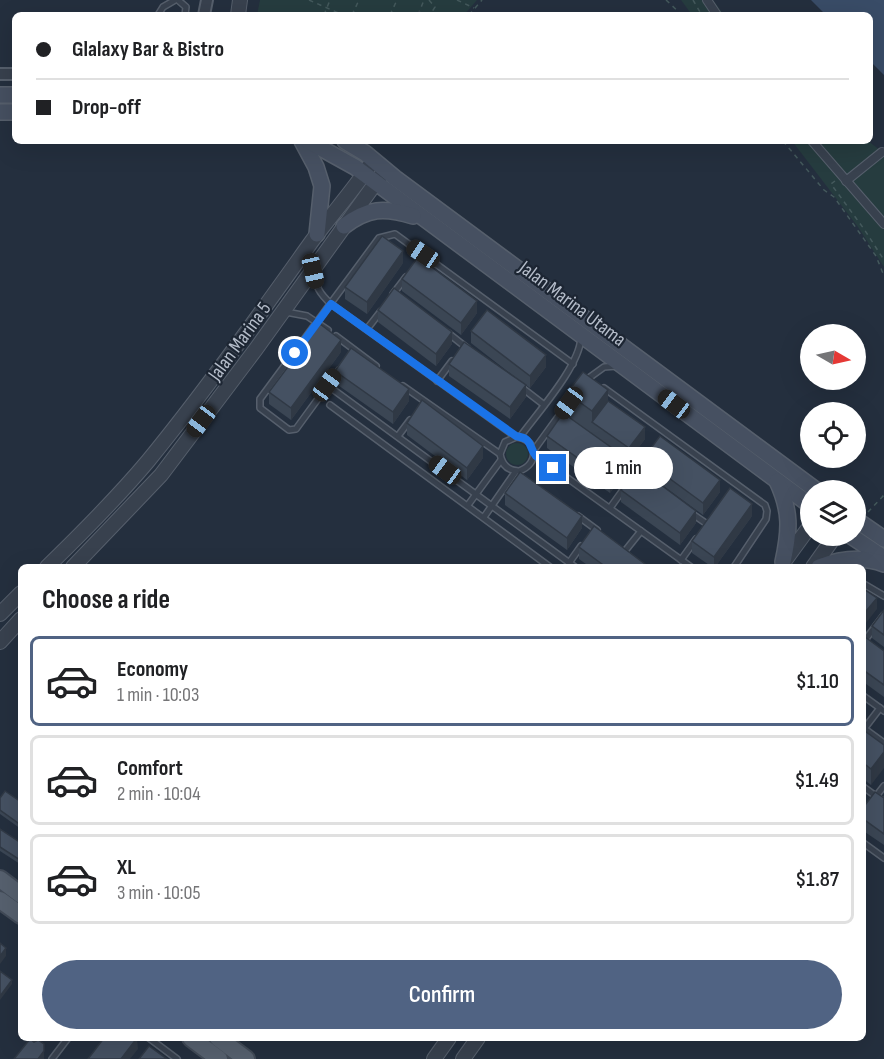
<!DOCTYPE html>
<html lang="en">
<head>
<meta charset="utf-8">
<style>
  body { margin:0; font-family:"Sofia Sans Condensed",sans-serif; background:#f6f6f6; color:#202124; height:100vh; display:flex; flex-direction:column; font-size:22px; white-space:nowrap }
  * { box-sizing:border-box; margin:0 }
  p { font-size:20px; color:#757577 }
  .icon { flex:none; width:33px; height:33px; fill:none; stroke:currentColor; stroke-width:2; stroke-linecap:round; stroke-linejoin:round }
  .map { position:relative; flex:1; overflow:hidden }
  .panel { position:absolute; left:18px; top:564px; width:848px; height:477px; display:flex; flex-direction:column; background:#fff; border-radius:9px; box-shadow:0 6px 24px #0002 }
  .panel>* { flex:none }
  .guide { position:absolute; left:12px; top:12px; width:861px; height:132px; border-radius:9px; box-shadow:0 6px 24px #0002; display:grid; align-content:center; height:132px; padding:0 24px; background:#fff }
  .needle { width:39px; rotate:99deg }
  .controls { position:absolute; left:800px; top:324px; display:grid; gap:12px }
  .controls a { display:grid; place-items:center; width:66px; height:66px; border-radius:50%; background:#fff; box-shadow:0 6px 24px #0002; font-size:30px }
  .end { position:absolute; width:27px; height:27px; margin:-14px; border:8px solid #1a73e8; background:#fff; box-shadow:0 0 0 3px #fff }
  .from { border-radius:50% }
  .bubble { position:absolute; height:42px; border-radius:21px; background:#fff; box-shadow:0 6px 24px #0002; font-size:20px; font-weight:600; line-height:42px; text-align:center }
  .car { position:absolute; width:18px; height:36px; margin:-18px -9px; border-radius:8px; box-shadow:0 0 4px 2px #0007; background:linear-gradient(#222 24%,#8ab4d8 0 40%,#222 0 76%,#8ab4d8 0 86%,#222 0) }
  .guide b { display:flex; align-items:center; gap:21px; height:57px; font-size:22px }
  .guide b+b { border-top:2px solid #e0e0e0 }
  .guide i { width:15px; height:15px; background:#202124 }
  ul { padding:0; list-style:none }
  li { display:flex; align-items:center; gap:18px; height:90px; margin:0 12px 9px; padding:0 12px; border:3px solid #e0e0e0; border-radius:9px }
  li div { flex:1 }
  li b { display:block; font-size:22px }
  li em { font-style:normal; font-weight:600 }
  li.selected { border-color:#506383 }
  li>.icon { width:54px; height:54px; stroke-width:1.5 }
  h2 { padding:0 24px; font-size:27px; line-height:72px }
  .primary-button { display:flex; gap:12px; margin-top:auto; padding:12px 24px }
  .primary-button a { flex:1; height:69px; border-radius:36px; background:#506383; color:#fff; font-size:24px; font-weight:600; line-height:69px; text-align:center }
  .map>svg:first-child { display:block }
</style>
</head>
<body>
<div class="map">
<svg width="884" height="1059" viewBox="0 0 884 1059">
  <rect width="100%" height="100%" fill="#242f3e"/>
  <g fill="#263c3f">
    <polygon points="260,0 477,0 464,15 257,15"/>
    <polygon points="681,0 713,0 724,15 692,15"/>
    <polygon points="792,141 868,141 884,153 884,267 858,227"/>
    <circle cx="517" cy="454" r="11"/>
  </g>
  <polygon fill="#394c67" points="811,0 884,0 884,75 870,61 870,15 826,15"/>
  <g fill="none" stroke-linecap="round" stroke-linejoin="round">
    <g stroke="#565f6c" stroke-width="8">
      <g id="service">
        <polyline points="178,0 186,7 185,15"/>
        <polyline points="158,15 163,7 175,0"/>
        <path d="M313,272c3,15 7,22 18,32l185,133c22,2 24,27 3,34 -11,0 -17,-6 -19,-17l5,-12 11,-5"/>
        <polyline points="393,294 406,277"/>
        <polyline points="286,312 307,316 328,330"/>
        <polyline points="367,329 381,311"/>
        <polyline points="448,333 467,348"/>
        <polyline points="336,336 376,366"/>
        <polyline points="339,370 296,429 289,430 260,408 260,399 379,238 395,234 573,364"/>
        <polyline points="586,380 604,367 617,366"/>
        <polyline points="437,381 452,361"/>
        <polyline points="327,385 575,567"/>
        <polyline points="403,386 500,454"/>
        <polyline points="521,387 543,404"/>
        <polyline points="604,388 765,505 767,511 766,519 734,567"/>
        <polyline points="330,405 550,567"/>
        <polyline points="398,436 410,420"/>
        <path d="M520,437c18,-25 59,-70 61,-99"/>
        <polyline points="534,450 571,399"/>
        <polyline points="534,454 691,567"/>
        <polyline points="621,461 641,475"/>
        <polyline points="468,505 501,460"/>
        <polyline points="610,508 625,487"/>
        <polyline points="691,513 707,524"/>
        <polyline points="578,516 597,530"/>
        <polyline points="484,517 516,471"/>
        <polyline points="625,551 641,531"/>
        <polyline points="681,560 696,539"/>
        <polyline points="569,563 581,546"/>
        <polyline points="862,583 884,596"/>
        <polyline points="862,644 884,615"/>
        <polyline points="862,695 884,711"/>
        <polyline points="862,727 884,743"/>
        <polyline points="864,729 880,708"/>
        <polyline points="862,786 884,802"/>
        <polyline points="874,799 884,786"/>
        <polyline points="862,842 884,858"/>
        <polyline points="149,1038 177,1059"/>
        <polyline points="52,1059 68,1038"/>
      </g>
    </g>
    <g stroke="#565f6c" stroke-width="10">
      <g id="pedestrian">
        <polyline points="707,0 717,15"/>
        <polyline points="812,141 884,224"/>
        <polyline points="846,181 882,152"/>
      </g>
    </g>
    <g stroke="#565f6c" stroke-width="14">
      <g id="minor">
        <polyline points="204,15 207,0"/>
        <polyline points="0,74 15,74"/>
      </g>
    </g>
    <g stroke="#565f6c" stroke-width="16">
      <g id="tertiary">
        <polyline points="238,15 240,0"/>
        <polyline points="783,563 810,526"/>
        <path d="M47,567c35,-34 70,-69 101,-106 58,-71 111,-146 164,-220 19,-26 40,-49 58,-76"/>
        <polyline points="73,567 161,475 256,349 382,174"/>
        <polyline points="813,567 835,536"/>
        <polyline points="0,614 21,593"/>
        <polyline points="0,642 21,619"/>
        <polyline points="434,1059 449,1038"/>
        <polyline points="463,1059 478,1038"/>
      </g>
    </g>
    <g stroke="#565f6c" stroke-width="18">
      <g id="secondary">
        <polyline points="0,95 15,95"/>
        <polyline points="0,112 15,112"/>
        <polyline points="302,141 316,167 322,186 317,234"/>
        <polyline points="308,141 355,167 810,505"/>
        <polyline points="345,141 365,153 395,178 816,490"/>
        <path d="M344,226c24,-18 40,-19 69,-10"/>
        <path d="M777,481c14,30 13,49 6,81"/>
        <polyline points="855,519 884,539"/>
        <polyline points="851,536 884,558"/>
        <path d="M819,567c21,-8 43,-11 65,-3"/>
      </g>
    </g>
    <g stroke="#414a57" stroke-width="20">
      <g id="primary">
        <polyline points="0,879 21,895"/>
        <polyline points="0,900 21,915"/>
        <polyline points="191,1038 219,1059"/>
        <polyline points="218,1038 246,1059"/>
      </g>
    </g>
    <g stroke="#44595c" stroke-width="1.5" stroke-dasharray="4.5 4.5" stroke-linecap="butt">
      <polyline points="309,0 343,15"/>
      <polyline points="429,0 435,7 430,15"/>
      <polyline points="457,0 474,8"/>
      <polyline points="666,0 682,15"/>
      <polyline points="693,0 700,12 704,11"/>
      <polyline points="324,15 330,0"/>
      <polyline points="352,15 359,0"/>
      <polyline points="390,15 397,0"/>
      <polyline points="418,15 424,0"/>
      <polyline points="469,15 482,0"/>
      <polyline points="783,141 824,190 834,197 876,256 884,276"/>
      <polyline points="835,181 831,184 864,229 884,260"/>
      <polyline points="868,512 884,495"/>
    </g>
    <use href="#service" stroke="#38414e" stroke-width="5"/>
    <use href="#pedestrian" stroke="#38414e" stroke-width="8"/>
    <use href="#minor" stroke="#38414e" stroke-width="10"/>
    <use href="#tertiary" stroke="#38414e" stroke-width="14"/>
    <use href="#secondary" stroke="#465061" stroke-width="15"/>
    <use href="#primary" stroke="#56606e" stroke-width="16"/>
  </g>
  <g fill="#3b4654">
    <polygon points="403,263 367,314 345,299 345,287"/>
    <polygon points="402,279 477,313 461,335 402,291"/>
    <polygon points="378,310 452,344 436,366 378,322"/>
    <polygon points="471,331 546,367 530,388 526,385 526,397 510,419 449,376 449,364 524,384 471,343"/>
    <polygon points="341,352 291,420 269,404 269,392"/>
    <polygon points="335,371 409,401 393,424 335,383"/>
    <polygon points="567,393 608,401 645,439 629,460 622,455 626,470 610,493 547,448 547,436 567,416"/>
    <polygon points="407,423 483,458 467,480 407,435"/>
    <polygon points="643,459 720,492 703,515 643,471"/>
    <polygon points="621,490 696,523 680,545 621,502"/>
    <polygon points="505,493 582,528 567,550 505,505"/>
    <polygon points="752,516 715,567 712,567 692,553 692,541"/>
    <polygon points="579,547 649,567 590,567 579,559"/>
    <polygon points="884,610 884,647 872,638 872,626"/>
    <polygon points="862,640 884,651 884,697 862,681"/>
    <polygon points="862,729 884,745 871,785 862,778"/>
    <polygon points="0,798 21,802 21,829 0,814"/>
    <polygon points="884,798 884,845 862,830 862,809"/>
    <polygon points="0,829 21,843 20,864 0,851"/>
  </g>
  <g fill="#303945">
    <polygon points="403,251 403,263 367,314 367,302"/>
    <polygon points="477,301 477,313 461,335 461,323"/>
    <polygon points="452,332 452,344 436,366 436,354"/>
    <polygon points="341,340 341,352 291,420 291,408"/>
    <polygon points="546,355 546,367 530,388 530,376"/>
    <polygon points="526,385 526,397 510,419 510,407"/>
    <polygon points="409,389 409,401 393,424 393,412"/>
    <polygon points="608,390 608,413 592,422 592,411"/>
    <polygon points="645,427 645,439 629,460 629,448"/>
    <polygon points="483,446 483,458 467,480 467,468"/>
    <polygon points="626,458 626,470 610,493 610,481"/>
    <polygon points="720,480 720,492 703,515 703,503"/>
    <polygon points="752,504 752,516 715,567 714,567 714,557"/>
    <polygon points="696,511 696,523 680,545 680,533"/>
    <polygon points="582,516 582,528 567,550 567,538"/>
    <polygon points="877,598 877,609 862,628 862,616"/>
    <polygon points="884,752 884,768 871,785 871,769"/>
    <polygon points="864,780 864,796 862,798 862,782"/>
    <polygon points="6,948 6,956 0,964 0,956"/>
    <polygon points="12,980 12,984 0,1000 0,996"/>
    <polygon points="137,1038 138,1049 130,1059 121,1059"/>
    <polygon points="44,1051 44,1059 38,1059"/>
  </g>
  <g fill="#455162" stroke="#303945" stroke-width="1.5">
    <polygon points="419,12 426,15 417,15"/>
    <polygon points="382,236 403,251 367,302 345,287"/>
    <polygon points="418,257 477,301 461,323 402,279"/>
    <polygon points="394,288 452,332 436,354 378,310"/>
    <polygon points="487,310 546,355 530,376 471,331"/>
    <polygon points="320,324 341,340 291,408 269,392"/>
    <polygon points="464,342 526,385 510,407 449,364"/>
    <polygon points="351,348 409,389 393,412 335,371"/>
    <polygon points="583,372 608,390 592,411 567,393"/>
    <polygon points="422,400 483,446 467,468 407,423"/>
    <polygon points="608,401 645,427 629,448 592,422"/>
    <polygon points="563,413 626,458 610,481 547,436"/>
    <polygon points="660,436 720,480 703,503 643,459"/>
    <polygon points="637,467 696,511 680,533 621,490"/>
    <polygon points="520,472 582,516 567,538 505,493"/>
    <polygon points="730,488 752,504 714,557 692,541"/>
    <polygon points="594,526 649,567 606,567 579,547"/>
    <polygon points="862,588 877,598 862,616"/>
    <polygon points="884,610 884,635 872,626"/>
    <polygon points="865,637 884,651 884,685 862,669 862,640"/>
    <polygon points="862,729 884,745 884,752 871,769 862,762"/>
    <polygon points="5,791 21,802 21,825 0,810 0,798"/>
    <polygon points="875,792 884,798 884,834 862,818 862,809"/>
    <polygon points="0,829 21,843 21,858 20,860 0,847"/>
    <polygon points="0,943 6,948 0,956"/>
    <polygon points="0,971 12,980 0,996"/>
    <polygon points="104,1038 137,1038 121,1059 88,1059"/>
    <polygon points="30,1039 34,1042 38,1040 44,1044 44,1051 38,1059 14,1059"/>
    <polygon points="149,1046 167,1059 139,1059"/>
  </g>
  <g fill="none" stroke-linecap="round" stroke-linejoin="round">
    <path stroke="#1a73e8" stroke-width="8" d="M295,353l36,-49 185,132c18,3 12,11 20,20 5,4 12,8 17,12"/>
  </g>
  <g text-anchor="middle" stroke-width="4.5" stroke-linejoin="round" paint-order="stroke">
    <g font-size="20" fill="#b4bcc9" stroke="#1d2633">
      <text transform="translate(573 303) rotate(37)" y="7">Jalan Marina Utama</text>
      <text transform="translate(239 341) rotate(-54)" y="7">Jalan Marina 5</text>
    </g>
  </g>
</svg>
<div class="controls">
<a><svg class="needle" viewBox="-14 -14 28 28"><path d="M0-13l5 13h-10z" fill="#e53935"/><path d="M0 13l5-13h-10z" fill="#757577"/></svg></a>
<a><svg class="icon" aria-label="locate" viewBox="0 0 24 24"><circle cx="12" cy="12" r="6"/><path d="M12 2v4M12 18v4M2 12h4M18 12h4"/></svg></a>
<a><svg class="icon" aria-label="layers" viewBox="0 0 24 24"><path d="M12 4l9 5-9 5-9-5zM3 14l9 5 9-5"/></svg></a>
</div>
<i class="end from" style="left:295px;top:353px"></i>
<i class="end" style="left:553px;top:468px"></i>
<div class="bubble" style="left:574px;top:447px;width:99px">1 min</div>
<i class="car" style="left:423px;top:254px;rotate:304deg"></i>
<i class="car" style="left:313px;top:271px;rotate:167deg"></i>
<i class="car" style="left:327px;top:385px;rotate:36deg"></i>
<i class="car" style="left:569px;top:403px;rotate:216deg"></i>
<i class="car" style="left:674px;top:404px;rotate:307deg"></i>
<i class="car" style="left:201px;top:421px;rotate:217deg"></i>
<i class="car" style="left:445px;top:470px;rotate:306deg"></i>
<div class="guide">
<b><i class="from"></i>Glalaxy Bar &amp; Bistro</b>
<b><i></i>Drop-off</b>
</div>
<section class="panel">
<h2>Choose a ride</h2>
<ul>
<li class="selected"><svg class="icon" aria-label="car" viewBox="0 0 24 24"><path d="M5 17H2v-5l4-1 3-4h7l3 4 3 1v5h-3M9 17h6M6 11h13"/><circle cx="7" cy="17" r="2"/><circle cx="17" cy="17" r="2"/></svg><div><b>Economy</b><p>1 min · 10:03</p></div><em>$1.10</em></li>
<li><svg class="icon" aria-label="car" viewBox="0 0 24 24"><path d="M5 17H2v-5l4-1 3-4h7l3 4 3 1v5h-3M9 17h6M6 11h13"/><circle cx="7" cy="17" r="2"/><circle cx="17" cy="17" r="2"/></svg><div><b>Comfort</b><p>2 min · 10:04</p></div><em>$1.49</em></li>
<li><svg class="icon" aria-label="car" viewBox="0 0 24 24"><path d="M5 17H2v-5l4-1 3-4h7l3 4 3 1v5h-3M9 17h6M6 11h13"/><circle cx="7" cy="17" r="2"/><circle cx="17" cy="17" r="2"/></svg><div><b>XL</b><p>3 min · 10:05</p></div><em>$1.87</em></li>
</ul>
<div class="primary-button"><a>Confirm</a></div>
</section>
</div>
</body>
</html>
